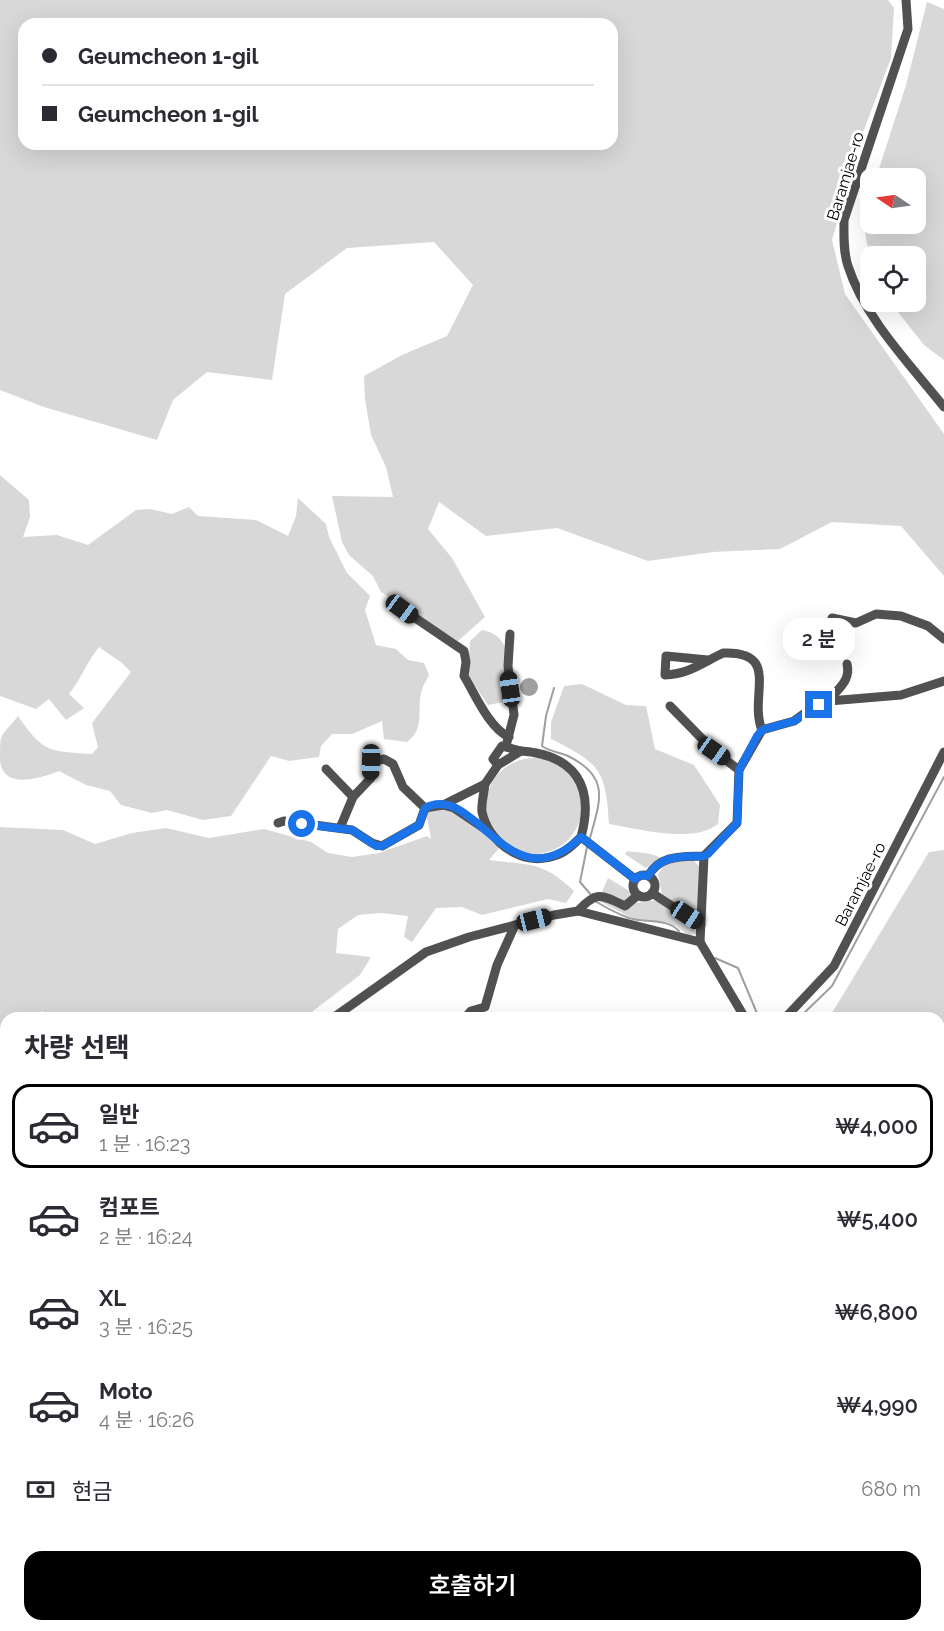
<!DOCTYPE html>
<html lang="ko">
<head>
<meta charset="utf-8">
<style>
  body { margin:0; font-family:Raleway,"Noto Sans KR",sans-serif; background:#f7f7f7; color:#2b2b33; height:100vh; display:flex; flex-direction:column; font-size:22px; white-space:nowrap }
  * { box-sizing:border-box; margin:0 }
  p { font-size:20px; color:#7c7c81 }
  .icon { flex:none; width:33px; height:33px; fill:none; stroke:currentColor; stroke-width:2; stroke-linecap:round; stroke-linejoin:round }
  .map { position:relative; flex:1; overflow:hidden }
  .sheet { position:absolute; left:0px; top:1012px; width:945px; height:620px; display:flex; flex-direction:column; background:#fff; border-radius:18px 18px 0 0; box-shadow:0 6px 24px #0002 }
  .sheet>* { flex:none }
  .top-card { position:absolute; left:18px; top:18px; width:600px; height:132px; border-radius:18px; box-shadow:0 6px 24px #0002; display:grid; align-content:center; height:132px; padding:0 24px; background:#fff }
  .needle { width:39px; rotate:283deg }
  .buttons { position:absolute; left:860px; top:168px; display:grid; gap:12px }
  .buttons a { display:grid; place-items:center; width:66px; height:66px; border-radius:12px; background:#fff; box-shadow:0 6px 24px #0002; font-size:30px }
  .end { position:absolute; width:27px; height:27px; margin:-14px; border:8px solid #1a73e8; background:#fff; box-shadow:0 0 0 3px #fff }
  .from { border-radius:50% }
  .bubble { position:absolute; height:42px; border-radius:18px; background:#fff; box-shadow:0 6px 24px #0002; font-size:20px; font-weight:600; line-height:42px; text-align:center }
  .car { position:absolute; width:18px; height:36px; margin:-18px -9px; border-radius:8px; box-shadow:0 0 4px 2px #0007; background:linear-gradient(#222 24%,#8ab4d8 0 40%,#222 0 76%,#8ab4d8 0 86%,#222 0) }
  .top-card b { display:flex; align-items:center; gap:21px; height:57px; font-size:22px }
  .top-card b+b { border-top:2px solid #e1e1e2 }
  .top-card i { width:15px; height:15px; background:#2b2b33 }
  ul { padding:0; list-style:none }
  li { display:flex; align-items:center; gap:18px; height:84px; margin:0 12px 9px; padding:0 12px; border:3px solid transparent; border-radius:18px }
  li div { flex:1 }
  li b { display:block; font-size:22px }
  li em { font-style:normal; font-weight:600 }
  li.on { border-color:#000 }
  li>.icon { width:54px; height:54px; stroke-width:1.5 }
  h2 { padding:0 24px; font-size:27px; line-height:72px }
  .pay { display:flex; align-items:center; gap:15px; height:66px; padding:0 24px; font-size:22px }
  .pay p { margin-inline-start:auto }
  .button { display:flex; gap:12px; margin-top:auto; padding:12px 24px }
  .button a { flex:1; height:69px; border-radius:18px; background:#000; color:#fff; font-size:24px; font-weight:600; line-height:69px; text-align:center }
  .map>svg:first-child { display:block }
</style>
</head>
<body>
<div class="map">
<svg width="944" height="1631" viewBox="0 0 944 1631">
  <rect width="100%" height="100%" fill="#fff"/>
  <g fill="#d8d8d8" fill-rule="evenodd">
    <path d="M0,0h888l6,8 -3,50 -30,80 -29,102 13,54 99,140v142l-43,-50 -69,-4 -52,27 -67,3 -65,9 -91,-33 -71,8 -47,-34 -11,27 24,29 33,59 -27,24 -77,-49 -8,-16 -24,-21 -7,-13 -10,-46 61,1 -7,-30 -15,-32 -6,-36 -1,-23 38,-21 45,-19 26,-51 -39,-43 -87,6 -62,46 -13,86 -65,-8 -34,28 -16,40 -113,-33 -44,-17zM24,24h588v120h-588z"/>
    <path d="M927,2l17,7v351l-20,-15 -34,-43h25v-46h-44c-8,-18 -7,-38 -1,-58v26h45v-46h-39l30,-93z"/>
    <path d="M0,475l29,25 1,17 -7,20 34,-2 31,10 48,-35 14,-1 22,5 17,-7 9,9 58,4 32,16 8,-20 2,-18 28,26 3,13 18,36 23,23 -5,14 11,35 20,4 12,11 16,3 5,12c-3,6 -7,12 -8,18 -4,18 4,36 -14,49l-23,-3 -2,-18 -30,13h-20l-11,12 -2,11 -30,4 -18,-5 -40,60 -28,4 -36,-10 -15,3 -31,-8 -11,-14 -24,-6 -27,-14c-20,8 -59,20 -59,-14 0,-5 0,-14 1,-19 3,-7 12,-15 17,-22 26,37 30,35 74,38l6,-7 -6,-24 39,-51 -9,-9 -23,-16c-12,15 -18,32 -30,47l15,14 -18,12 -17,-21 -13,10 -36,-13z"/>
    <path d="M482,630c34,6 26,43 27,71l-21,4 -20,-29 2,-35z"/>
    <path d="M582,684l44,21 20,1 9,43 39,16 26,40 -2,19c-25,20 -79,5 -109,0 -3,-55 -10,-61 -58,-85v-17l13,-36z"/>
    <circle cx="534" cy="806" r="48"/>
    <path d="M432,809h18l39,26 11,12 -11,13c41,5 53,1 85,31l-8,12 -18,-4 -66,16 -20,-8 -26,1 -24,34 -8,-5 4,-21 -27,-3 -23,2 -20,14 -2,24 35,4 -11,18 -56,43h-257l-4,-7 -19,7h-18v36l-6,3v-230l63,3 32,14 37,-11 34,-5 43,10 55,-9 47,13 17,11 24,4 27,-4 48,-17 4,3 -5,-27z"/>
    <polygon points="944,850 944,1463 939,1455 939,1018 829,1018 929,852"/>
    <path d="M627,851c11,2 25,1 33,7l-14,10 -21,-14z"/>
    <polygon points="693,860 700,867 698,916 695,917 662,894 658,874 667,862"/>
    <polygon points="608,878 631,892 632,896 625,903 602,892"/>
    <polygon points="597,900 635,903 659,900 692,924 697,934 688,935 676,926 630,917"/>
    <polygon points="6,1118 6,1377 0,1380 0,1119"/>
    <polygon points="35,1626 193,1626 204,1631 24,1631"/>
    <polygon points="264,1626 396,1626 388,1631 260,1631"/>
  </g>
  <circle fill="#9f9f9f" cx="529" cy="687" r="9"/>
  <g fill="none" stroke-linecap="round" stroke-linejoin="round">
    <g stroke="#9f9f9f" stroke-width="2">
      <path d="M554,688l-8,28 -4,30c8,6 18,6 26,10 43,21 32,45 22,82"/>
      <polyline points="587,847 580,882 592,896"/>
      <path d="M595,901c10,6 23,13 34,17 16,5 38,0 50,13"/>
      <polyline points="715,958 738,968 759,1018"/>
      <polyline points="799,1018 832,986 944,777"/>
      <polyline points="913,1626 914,1631"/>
    </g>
    <g stroke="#515151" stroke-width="9">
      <path d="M906,0l2,29 -64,191c0,15 -1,31 4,46 17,53 62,98 96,141"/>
      <path d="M402,609l62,42 2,11 -2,14c11,18 25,52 45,61"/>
      <polyline points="832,618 856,623 876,614 901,616 928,626 944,639"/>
      <path d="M708,660l-42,-4 -1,19c24,-1 37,-12 58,-22 59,-2 25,43 39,77"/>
      <path d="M829,701c9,-13 22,-20 18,-37"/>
      <polyline points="670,706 714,751 739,770"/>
      <polyline points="506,746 514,715 508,666 510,634"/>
      <polyline points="326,769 353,797"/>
      <polyline points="485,784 498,765 521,751 502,746 493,759 498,765"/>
      <polyline points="443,805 454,808 488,831"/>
      <polyline points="278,823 284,821 352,830 372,843 382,846 419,825 425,808"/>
      <path d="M340,828l13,-31 18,-19v-16l13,-3 9,5 10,23 22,21 18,-3 42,-21c-1,9 -4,20 -3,28 7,31 41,55 72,44 11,-3 19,-11 27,-19 14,-51 -6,-82 -60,-86"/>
      <polyline points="581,837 635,879"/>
      <circle cx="644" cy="886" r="11"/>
      <path d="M648,876c13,-22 34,-19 56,-20"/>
      <polyline points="652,893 701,925"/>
      <path d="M578,911c19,-21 24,-16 47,-5l13,-11"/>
      <polyline points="700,942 704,856 737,823 739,770 762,730 794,721 812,708 829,701 901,695 944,681"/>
      <polyline points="333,1018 426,952 469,937 554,915 578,911 700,942 745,1018"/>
      <polyline points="465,1018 471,1011 485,1007 497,965 515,925"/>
      <polyline points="785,1018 834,966 944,752"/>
      <polyline points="0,1113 6,1112"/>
      <polyline points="0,1469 6,1466"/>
      <polyline points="0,1487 6,1490"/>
      <polyline points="939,1512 944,1510"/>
      <polyline points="939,1581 944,1577"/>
      <polyline points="781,1626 785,1631"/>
      <polyline points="819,1629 823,1626"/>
    </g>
  </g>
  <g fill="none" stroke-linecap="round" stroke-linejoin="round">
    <path stroke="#1a73e8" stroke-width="8" d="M302,824l50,6 24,16h6l37,-21 6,-17c50,-28 84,99 156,29l54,42 6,-4 7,1c13,-22 34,-19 56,-20l4,-2 29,-31 2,-53 18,-34 5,-6 32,-9 25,-16"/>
  </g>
  <g text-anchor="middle" stroke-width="6" stroke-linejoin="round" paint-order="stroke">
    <g font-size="16" fill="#000" stroke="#fff">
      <text transform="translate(845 176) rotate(-73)" y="6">Baramjae-ro</text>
      <text transform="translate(860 884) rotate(-63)" y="6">Baramjae-ro</text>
    </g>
  </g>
</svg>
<div class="buttons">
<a><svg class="needle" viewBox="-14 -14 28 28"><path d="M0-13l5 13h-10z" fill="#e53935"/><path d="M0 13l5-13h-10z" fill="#7c7c81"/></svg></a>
<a><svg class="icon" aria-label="locate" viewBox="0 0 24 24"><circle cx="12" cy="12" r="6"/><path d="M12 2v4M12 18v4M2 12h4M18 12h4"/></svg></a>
</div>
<i class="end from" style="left:302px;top:824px"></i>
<i class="end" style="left:819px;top:705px"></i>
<div class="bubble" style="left:783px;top:618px;width:72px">2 분</div>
<i class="car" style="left:402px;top:609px;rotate:126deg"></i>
<i class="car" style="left:510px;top:689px;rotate:352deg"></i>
<i class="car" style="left:714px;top:751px;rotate:125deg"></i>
<i class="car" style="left:371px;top:762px;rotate:181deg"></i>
<i class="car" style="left:687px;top:915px;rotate:123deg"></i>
<i class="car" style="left:534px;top:920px;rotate:76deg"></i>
<div class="top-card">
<b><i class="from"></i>Geumcheon 1-gil</b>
<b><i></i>Geumcheon 1-gil</b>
</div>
<section class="sheet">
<h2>차량 선택</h2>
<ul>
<li class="on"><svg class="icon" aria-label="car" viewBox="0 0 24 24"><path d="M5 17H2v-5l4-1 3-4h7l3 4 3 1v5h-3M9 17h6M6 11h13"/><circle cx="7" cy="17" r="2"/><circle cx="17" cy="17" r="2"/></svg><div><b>일반</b><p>1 분 · 16:23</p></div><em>₩4,000</em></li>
<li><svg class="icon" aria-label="car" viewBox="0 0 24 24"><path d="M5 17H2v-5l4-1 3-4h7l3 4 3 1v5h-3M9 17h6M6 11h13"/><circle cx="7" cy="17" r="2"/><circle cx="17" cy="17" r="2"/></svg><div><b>컴포트</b><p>2 분 · 16:24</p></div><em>₩5,400</em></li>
<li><svg class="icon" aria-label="car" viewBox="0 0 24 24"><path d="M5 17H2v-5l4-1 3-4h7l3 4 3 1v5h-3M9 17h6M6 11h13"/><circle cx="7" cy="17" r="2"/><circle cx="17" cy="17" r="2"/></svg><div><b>XL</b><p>3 분 · 16:25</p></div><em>₩6,800</em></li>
<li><svg class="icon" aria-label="car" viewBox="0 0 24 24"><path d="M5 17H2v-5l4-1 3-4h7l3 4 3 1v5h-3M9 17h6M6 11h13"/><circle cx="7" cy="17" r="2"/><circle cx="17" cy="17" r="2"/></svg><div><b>Moto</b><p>4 분 · 16:26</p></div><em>₩4,990</em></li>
</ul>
<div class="pay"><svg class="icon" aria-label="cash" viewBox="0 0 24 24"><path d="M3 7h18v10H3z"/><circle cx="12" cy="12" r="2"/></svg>현금<p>680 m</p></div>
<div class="button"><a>호출하기</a></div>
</section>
</div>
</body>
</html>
